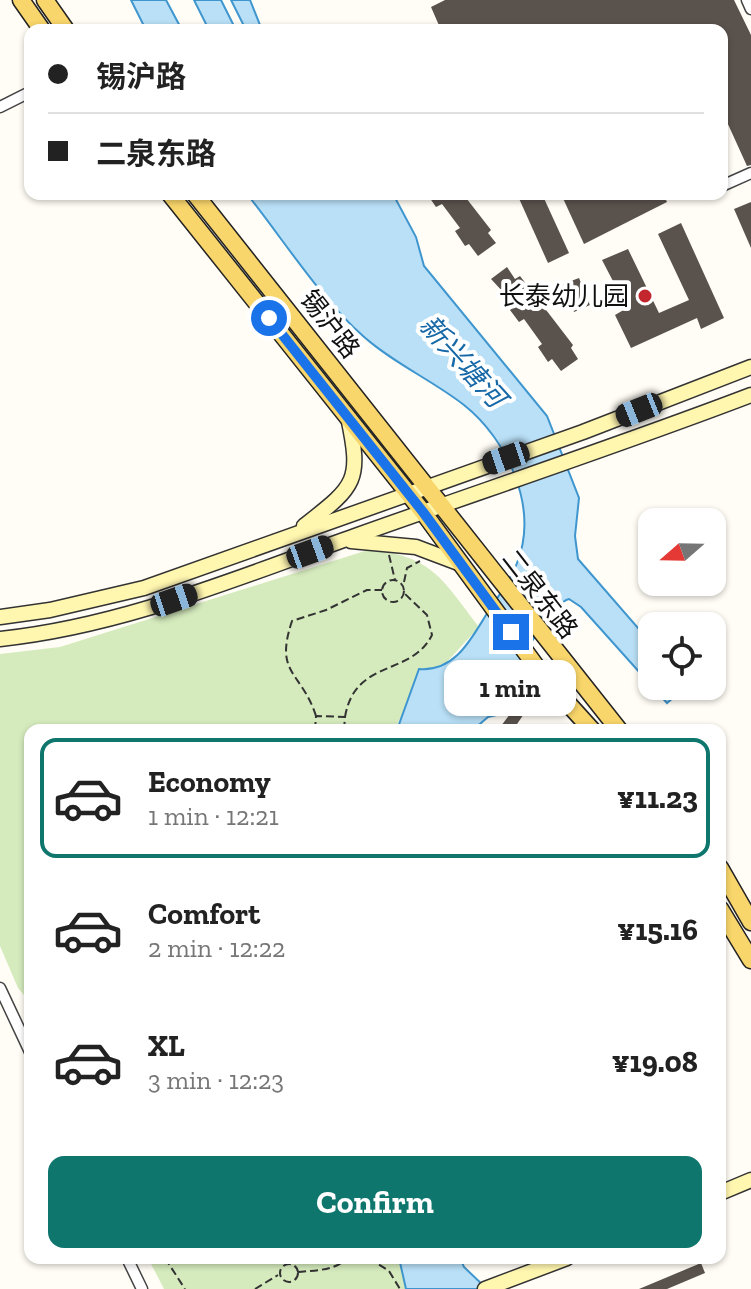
<!DOCTYPE html>
<html lang="en">
<head>
<meta charset="utf-8">
<style>
  body { margin:0; font-family:"Zilla Slab","Noto Sans SC",serif; background:#f6f6f6; color:#222; height:100vh; display:flex; flex-direction:column; font-size:30px; white-space:nowrap }
  * { box-sizing:border-box; margin:0 }
  p { font-size:26px; color:#767676 }
  .icon { flex:none; width:44px; height:44px; fill:none; stroke:currentColor; stroke-width:2; stroke-linecap:round; stroke-linejoin:round }
  .map { position:relative; flex:1; overflow:hidden }
  .details { position:absolute; left:24px; top:724px; width:702px; height:540px; display:flex; flex-direction:column; background:#fff; border-radius:16px; box-shadow:0 2px 6px #0004 }
  .details>* { flex:none }
  .banner { position:absolute; left:24px; top:24px; width:704px; height:176px; border-radius:16px; box-shadow:0 2px 6px #0004; display:grid; align-content:center; height:176px; padding:0 24px; background:#fff }
  .needle { width:52px; rotate:250deg }
  .fabs { position:absolute; left:638px; top:508px; display:grid; gap:16px }
  .fabs a { display:grid; place-items:center; width:88px; height:88px; border-radius:16px; background:#fff; box-shadow:0 2px 6px #0004; font-size:40px }
  .end { position:absolute; width:36px; height:36px; margin:-18px; border:10px solid #1a73e8; background:#fff; box-shadow:0 0 0 4px #fff }
  .from { border-radius:50% }
  .bubble { position:absolute; height:56px; border-radius:16px; background:#fff; box-shadow:0 2px 6px #0004; font-size:26px; font-weight:700; line-height:56px; text-align:center }
  .car { position:absolute; width:24px; height:48px; margin:-24px -12px; border-radius:10px; box-shadow:0 0 6px 2px #0007; background:linear-gradient(#222 24%,#8ab4d8 0 40%,#222 0 76%,#8ab4d8 0 86%,#222 0) }
  .banner b { display:flex; align-items:center; gap:28px; height:76px; font-size:30px }
  .banner b+b { border-top:2px solid #e0e0e0 }
  .banner i { width:20px; height:20px; background:#222 }
  ul { padding:14px 0 0; list-style:none }
  li { display:flex; align-items:center; gap:24px; height:120px; margin:0 16px 12px; padding:0 8px; border:4px solid transparent; border-radius:16px }
  li div { flex:1 }
  li b { display:block; font-size:30px }
  li em { font-style:normal; font-weight:700 }
  li.on { border-color:#0f766e }
  li>.icon { width:72px; height:72px; stroke-width:1.5 }
  .action { display:flex; gap:16px; margin-top:auto; padding:16px 24px }
  .action a { flex:1; height:92px; border-radius:16px; background:#0f766e; color:#fff; font-size:32px; font-weight:700; line-height:92px; text-align:center }
  .map>svg:first-child { display:block }
</style>
</head>
<body>
<div class="map">
<svg width="751" height="1289" viewBox="0 0 751 1289">
  <rect width="100%" height="100%" fill="#fffdf5"/>
  <g fill="#d5ebbd">
    <path d="M368,550c64,5 74,29 111,77l-71,77 -14,26h-364v272l-12,-14 -18,-42v-292l60,-7z"/>
    <polygon points="148,1258 399,1258 406,1289 164,1289"/>
  </g>
  <g fill="#b9e0f7" stroke="#3f96cf" stroke-width="2">
    <polygon points="131,0 166,0 182,30 146,30"/>
    <polygon points="194,0 221,0 236,30 209,30"/>
    <polygon points="231,0 250,0 262,30 246,30"/>
    <path d="M247,194h146l23,43 8,29 123,150 32,82 -4,38 3,23 74,85v42h35l-20,17 -86,-96 -12,-8c-15,3 -50,60 -54,76 -3,13 2,26 -5,37l-22,5 -15,13h-76l22,-61c35,3 51,-28 67,-54 10,-16 24,-33 31,-52 22,-55 -9,-123 -53,-158 -32,-25 -71,-42 -101,-69 -43,-38 -80,-97 -116,-142z"/>
    <polygon points="399,1258 460,1258 464,1267 487,1289 406,1289"/>
  </g>
  <g fill="#5a524d">
    <polygon points="445,0 734,0 751,35 751,165 747,166 722,111 722,30 603,30 600,24 585,30 441,30 431,7"/>
    <polygon points="427,194 463,194 491,230 488,233 496,243 478,256 469,244 465,246 455,231 460,228 442,204 436,207"/>
    <polygon points="517,194 542,194 569,253 548,263"/>
    <polygon points="561,194 663,194 667,202 584,244"/>
    <polygon points="751,202 751,248 734,209"/>
    <polygon points="681,223 724,318 701,329 697,318 631,348 615,315 627,308 602,260 628,249 659,313 689,300 658,234"/>
    <polygon points="507,267 515,279 520,276 573,345 571,348 578,359 561,371 552,359 548,362 538,347 542,344 524,319 519,322 510,310 516,306 491,279"/>
    <polygon points="579,278 590,305 574,312 563,284"/>
    <polygon points="522,698 530,705 513,730 498,730"/>
    <polygon points="701,1263 705,1273 667,1289 639,1289"/>
  </g>
  <g fill="none" stroke-linecap="round" stroke-linejoin="round">
    <g stroke="#444" stroke-width="13">
      <g id="street">
        <polyline points="747,0 751,9"/>
        <polyline points="0,107 30,92"/>
        <polyline points="724,185 751,173"/>
        <polyline points="0,988 30,1052"/>
        <polyline points="127,1258 142,1289"/>
      </g>
    </g>
    <g stroke="#333" stroke-width="17">
      <g id="secondary">
        <path d="M304,526c51,-40 58,-44 44,-109"/>
        <polyline points="351,541 416,547 461,564"/>
        <polyline points="0,617 50,610 144,588 583,432 751,367"/>
        <path d="M0,639c124,-13 239,-62 355,-103 132,-47 265,-91 396,-141"/>
        <polyline points="720,1193 751,1180"/>
        <polyline points="485,1289 567,1258"/>
      </g>
    </g>
    <g stroke="#222" stroke-width="19">
      <g id="primary">
        <polyline points="21,0 42,30"/>
        <polyline points="45,0 66,30"/>
        <polyline points="170,194 423,512 544,677 592,730"/>
        <polyline points="195,194 619,730"/>
        <polyline points="720,868 751,922"/>
        <polyline points="720,909 751,960"/>
      </g>
    </g>
    <g stroke="#333" stroke-width="2" stroke-dasharray="8 4" stroke-linecap="butt">
      <polyline points="389,555 395,580"/>
      <circle cx="393" cy="591" r="11"/>
      <polyline points="404,582 407,568 420,561"/>
      <path d="M316,716c-15,-46 -42,-41 -24,-95l34,-11 41,-20h15"/>
      <path d="M345,717c10,-59 66,-40 87,-82l-5,-20 -23,-22"/>
      <polyline points="315,730 316,716 345,717 344,730"/>
      <polyline points="165,1258 185,1289"/>
      <polyline points="369,1258 389,1271 400,1289"/>
      <circle cx="289" cy="1273" r="9"/>
      <path d="M298,1272c19,-2 36,-1 50,-14"/>
      <polyline points="255,1289 278,1275"/>
    </g>
    <use href="#street" stroke="#fff" stroke-width="10"/>
    <use href="#secondary" stroke="#fff6b0" stroke-width="14"/>
    <use href="#primary" stroke="#f9d66b" stroke-width="16"/>
  </g>
  <g fill="none" stroke-linecap="round" stroke-linejoin="round">
    <polyline stroke="#1a73e8" stroke-width="10" points="269,318 423,512 511,632"/>
  </g>
  <circle fill="#c4262e" stroke="#fff" stroke-width="3" cx="645" cy="296" r="8"/>
  <g text-anchor="middle" stroke-width="8" stroke-linejoin="round" paint-order="stroke">
    <g font-size="26" fill="#111" stroke="#fff" text-anchor="end">
      <text x="629" y="305">长泰幼儿园</text>
    </g>
    <g font-size="26" fill="#111" stroke="#fff">
      <text transform="translate(330 324) rotate(52)" y="9">锡沪路</text>
      <text transform="translate(540 594) rotate(52)" y="9">二泉东路</text>
    </g>
    <g font-size="28" font-style="italic" fill="#1768a6" stroke="#fff">
      <text transform="translate(463 361) rotate(48)" y="10">新兴塘河</text>
    </g>
  </g>
</svg>
<div class="fabs">
<a><svg class="needle" viewBox="-14 -14 28 28"><path d="M0-13l5 13h-10z" fill="#e53935"/><path d="M0 13l5-13h-10z" fill="#767676"/></svg></a>
<a><svg class="icon" aria-label="locate" viewBox="0 0 24 24"><circle cx="12" cy="12" r="6"/><path d="M12 2v4M12 18v4M2 12h4M18 12h4"/></svg></a>
</div>
<i class="end from" style="left:269px;top:318px"></i>
<i class="end" style="left:511px;top:632px"></i>
<div class="bubble" style="left:444px;top:660px;width:132px">1 min</div>
<i class="car" style="left:639px;top:410px;rotate:248deg"></i>
<i class="car" style="left:506px;top:458px;rotate:251deg"></i>
<i class="car" style="left:310px;top:552px;rotate:70deg"></i>
<i class="car" style="left:174px;top:600px;rotate:71deg"></i>
<div class="banner">
<b><i class="from"></i>锡沪路</b>
<b><i></i>二泉东路</b>
</div>
<section class="details">
<ul>
<li class="on"><svg class="icon" aria-label="car" viewBox="0 0 24 24"><path d="M5 17H2v-5l4-1 3-4h7l3 4 3 1v5h-3M9 17h6M6 11h13"/><circle cx="7" cy="17" r="2"/><circle cx="17" cy="17" r="2"/></svg><div><b>Economy</b><p>1 min · 12:21</p></div><em>¥11.23</em></li>
<li><svg class="icon" aria-label="car" viewBox="0 0 24 24"><path d="M5 17H2v-5l4-1 3-4h7l3 4 3 1v5h-3M9 17h6M6 11h13"/><circle cx="7" cy="17" r="2"/><circle cx="17" cy="17" r="2"/></svg><div><b>Comfort</b><p>2 min · 12:22</p></div><em>¥15.16</em></li>
<li><svg class="icon" aria-label="car" viewBox="0 0 24 24"><path d="M5 17H2v-5l4-1 3-4h7l3 4 3 1v5h-3M9 17h6M6 11h13"/><circle cx="7" cy="17" r="2"/><circle cx="17" cy="17" r="2"/></svg><div><b>XL</b><p>3 min · 12:23</p></div><em>¥19.08</em></li>
</ul>
<div class="action"><a>Confirm</a></div>
</section>
</div>
</body>
</html>
